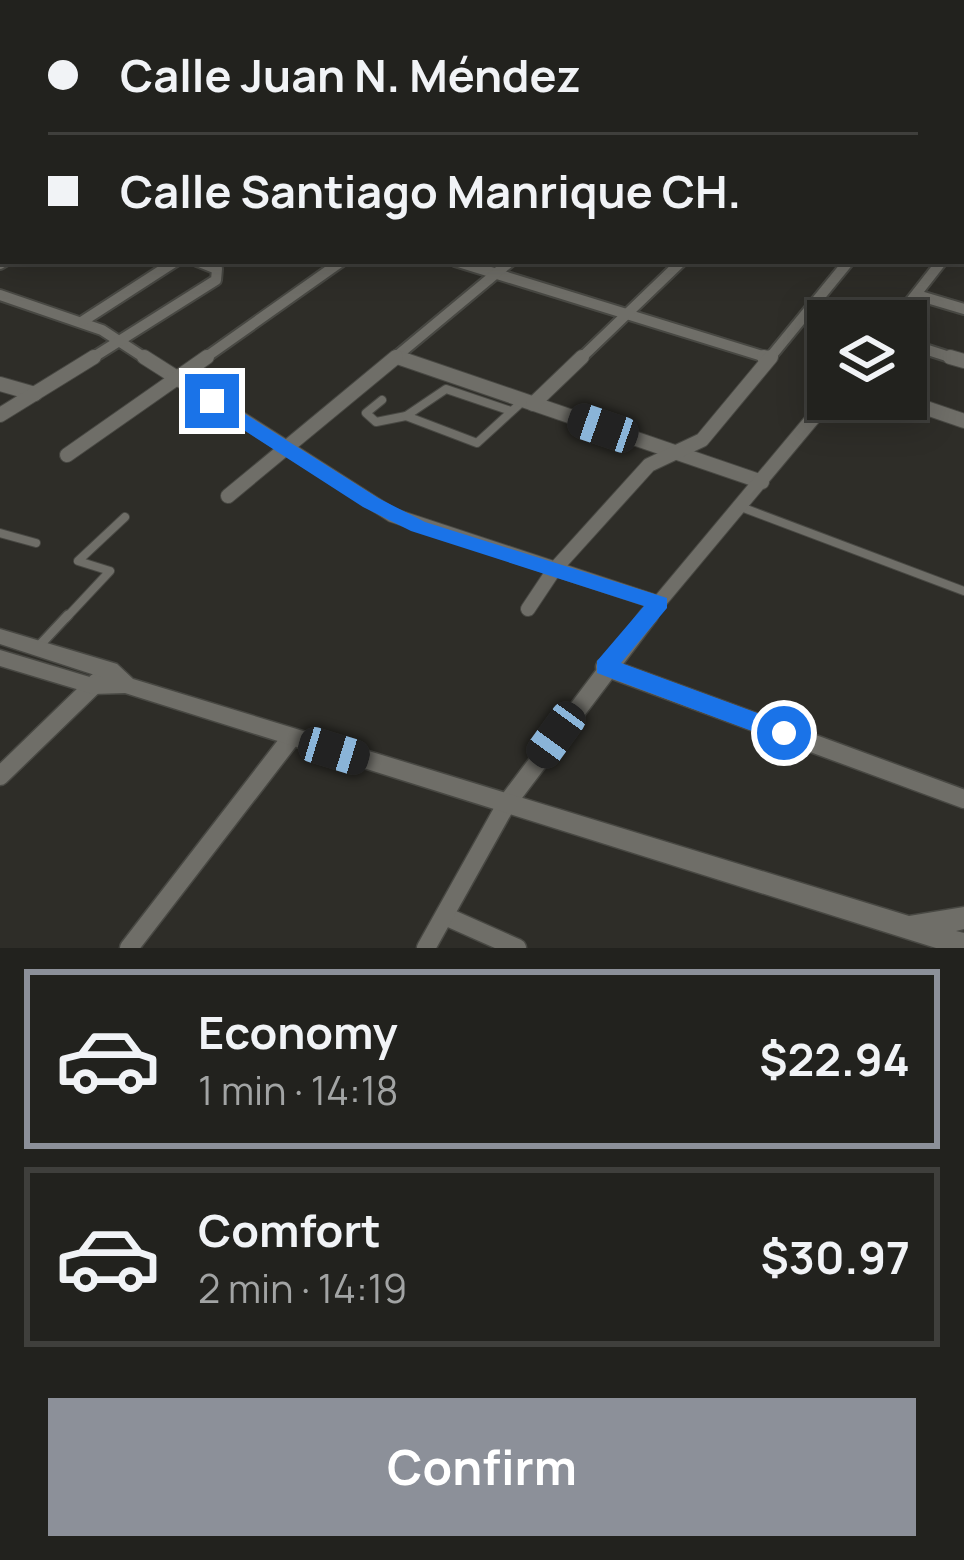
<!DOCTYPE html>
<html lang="en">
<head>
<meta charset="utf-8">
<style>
  body { margin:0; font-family:Manrope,sans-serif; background:#2e2f2b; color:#f1f3f6; height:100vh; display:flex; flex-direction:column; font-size:45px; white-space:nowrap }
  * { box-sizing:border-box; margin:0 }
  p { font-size:39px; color:#a2a4a4 }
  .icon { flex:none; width:66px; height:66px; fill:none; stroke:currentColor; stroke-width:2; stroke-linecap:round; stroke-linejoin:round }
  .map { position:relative; height:948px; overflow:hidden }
  .details { display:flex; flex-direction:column; background:#22221e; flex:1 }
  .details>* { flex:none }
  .banner { position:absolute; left:0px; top:0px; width:966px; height:264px; box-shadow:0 6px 30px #0003,0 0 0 3px #3f3f3c; display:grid; align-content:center; height:264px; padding:0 48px; background:#22221e }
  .fabs { position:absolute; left:807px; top:300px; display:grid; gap:24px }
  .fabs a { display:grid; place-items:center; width:120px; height:120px; border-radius:0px; background:#22221e; box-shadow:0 6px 30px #0003,0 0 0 3px #3f3f3c; font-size:60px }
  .end { position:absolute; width:54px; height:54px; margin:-27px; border:15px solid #1a73e8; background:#fff; box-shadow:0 0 0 6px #fff }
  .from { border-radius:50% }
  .car { position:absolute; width:36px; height:72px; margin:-36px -18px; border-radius:15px; box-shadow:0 0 9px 3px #0007; background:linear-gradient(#222 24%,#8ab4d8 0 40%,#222 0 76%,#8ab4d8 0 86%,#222 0) }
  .banner b { display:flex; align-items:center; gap:42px; height:114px; font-size:45px }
  .banner b+b { border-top:3px solid #3f3f3c }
  .banner i { width:30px; height:30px; background:#f1f3f6 }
  ul { padding:21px 0 0; list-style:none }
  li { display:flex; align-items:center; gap:36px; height:180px; margin:0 24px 18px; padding:0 24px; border:6px solid #3f3f3c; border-radius:0px }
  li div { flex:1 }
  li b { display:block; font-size:45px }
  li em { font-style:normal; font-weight:700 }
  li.on { border-color:#8c9099 }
  li>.icon { width:108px; height:108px; stroke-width:1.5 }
  .primary-button { display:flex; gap:24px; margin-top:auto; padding:24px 48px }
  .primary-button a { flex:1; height:138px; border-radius:0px; background:#8c9099; color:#fff; font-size:48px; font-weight:700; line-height:138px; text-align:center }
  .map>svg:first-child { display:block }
</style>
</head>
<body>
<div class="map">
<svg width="964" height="948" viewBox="0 0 964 948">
  <rect width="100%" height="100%" fill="#2e2d28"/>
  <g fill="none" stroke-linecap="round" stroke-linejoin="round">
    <g stroke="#484843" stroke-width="10">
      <g id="service-far1">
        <polyline points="382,400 366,413 376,422 406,416"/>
        <polyline points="511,411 446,389 406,416 477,443 523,401"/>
        <polyline points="741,507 964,591"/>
        <polyline points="0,533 36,543"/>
        <polyline points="66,618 110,571 78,561 125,517"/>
      </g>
    </g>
    <g stroke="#484843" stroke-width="12">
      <polyline id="service" points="39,646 68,615"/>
    </g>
    <g stroke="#484843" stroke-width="9">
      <g id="minor-far3">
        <polyline points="57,0 69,3"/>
        <polyline points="622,0 634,3"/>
        <polyline points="83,1 93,3"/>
        <polyline points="13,3 21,0"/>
        <polyline points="310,3 317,0"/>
        <polyline points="382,3 388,0"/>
        <polyline points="598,3 603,0"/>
        <polyline points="718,3 722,0"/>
        <polyline points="836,3 840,0"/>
      </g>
    </g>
    <g stroke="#484843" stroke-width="14">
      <g id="minor-far2">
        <polyline points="455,261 769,358"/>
        <polyline points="0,264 5,261"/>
        <polyline points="0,295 102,330 148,360"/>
        <polyline points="917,295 964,309"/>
        <polyline points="83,321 176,261"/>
        <polyline points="895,321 942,261"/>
        <polyline points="906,343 959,360"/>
        <polyline points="397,357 404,360"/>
        <polyline points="89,360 216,280 217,269 197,261"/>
        <polyline points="202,360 342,261"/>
        <polyline points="392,360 511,261"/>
        <polyline points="579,360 682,261"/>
        <polyline points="768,360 849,261"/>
      </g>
    </g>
    <g stroke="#484843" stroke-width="16">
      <g id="minor-far1">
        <polyline points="144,357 392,515 659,603"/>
        <polyline points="397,357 762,482"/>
        <polyline points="764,357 769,358"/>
        <polyline points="950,357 964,361"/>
        <polyline points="0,384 35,394"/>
        <polyline points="900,399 964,421"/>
        <polyline points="533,404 582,357"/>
        <polyline points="0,415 94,357"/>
        <polyline points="67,455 207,357"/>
        <polyline points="228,496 396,357"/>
        <polyline points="528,609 554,570 649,465 702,440 771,357"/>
        <polyline points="646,618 829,399"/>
      </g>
    </g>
    <g stroke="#484843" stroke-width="21">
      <g id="minor">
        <polyline points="605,667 964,799"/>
        <polyline points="0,776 97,682"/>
        <polyline points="445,916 517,948"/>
        <polyline points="129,948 291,738"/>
        <polyline points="426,948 507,803 649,615"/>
      </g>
    </g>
    <g stroke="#484843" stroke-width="3">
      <g id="tertiary">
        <polygon points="0,55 3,56 3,62 0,61"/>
        <rect x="0" y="69" width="3" height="7"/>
        <polygon points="0,629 117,664 133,679 909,916 964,907 964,929 956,931 964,933 964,948 936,948 125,693 93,694 0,666 0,650 93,678 104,678 0,644"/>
      </g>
    </g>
    <g stroke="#484843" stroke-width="3">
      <g id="secondary">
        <polygon points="228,0 225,3 209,3 212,0"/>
        <polygon points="3,89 3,97 0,98 0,90"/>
      </g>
    </g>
    <use href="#service-far1" stroke="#6f6e68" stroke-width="8"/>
    <use href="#service" stroke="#6f6e68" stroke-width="9"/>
    <use href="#minor-far3" stroke="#6f6e68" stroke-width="8"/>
    <use href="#minor-far2" stroke="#6f6e68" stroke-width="10"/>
    <use href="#minor-far1" stroke="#6f6e68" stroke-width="14"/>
    <use href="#minor" stroke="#6f6e68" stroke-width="18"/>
    <use href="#tertiary" fill="#6f6e68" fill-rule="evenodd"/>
    <use href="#secondary" fill="#8b7081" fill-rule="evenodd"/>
  </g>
  <polygon fill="#1a73e8" points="205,397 218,397 378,498 425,522 667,598 667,608 621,663 793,726 793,740 776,740 597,673 597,661 644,606 411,531 363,507 205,405"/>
</svg>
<div class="fabs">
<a><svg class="icon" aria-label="layers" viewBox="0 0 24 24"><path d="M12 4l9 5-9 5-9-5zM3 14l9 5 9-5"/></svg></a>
</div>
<i class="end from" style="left:784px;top:733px"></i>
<i class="end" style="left:212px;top:401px"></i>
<i class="car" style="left:603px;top:428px;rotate:289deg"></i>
<i class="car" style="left:556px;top:735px;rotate:216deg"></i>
<i class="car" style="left:334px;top:751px;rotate:107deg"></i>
<div class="banner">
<b><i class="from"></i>Calle Juan N. Méndez</b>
<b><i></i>Calle Santiago Manrique CH.</b>
</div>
</div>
<section class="details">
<ul>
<li class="on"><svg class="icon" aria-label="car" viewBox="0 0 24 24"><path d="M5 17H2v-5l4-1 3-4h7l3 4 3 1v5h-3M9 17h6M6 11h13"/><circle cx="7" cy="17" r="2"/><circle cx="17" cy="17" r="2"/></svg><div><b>Economy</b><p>1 min · 14:18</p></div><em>$22.94</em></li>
<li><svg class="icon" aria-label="car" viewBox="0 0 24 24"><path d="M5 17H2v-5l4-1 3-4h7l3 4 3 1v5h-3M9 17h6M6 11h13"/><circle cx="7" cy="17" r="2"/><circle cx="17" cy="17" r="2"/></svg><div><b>Comfort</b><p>2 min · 14:19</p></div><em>$30.97</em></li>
</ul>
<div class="primary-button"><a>Confirm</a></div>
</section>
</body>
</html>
